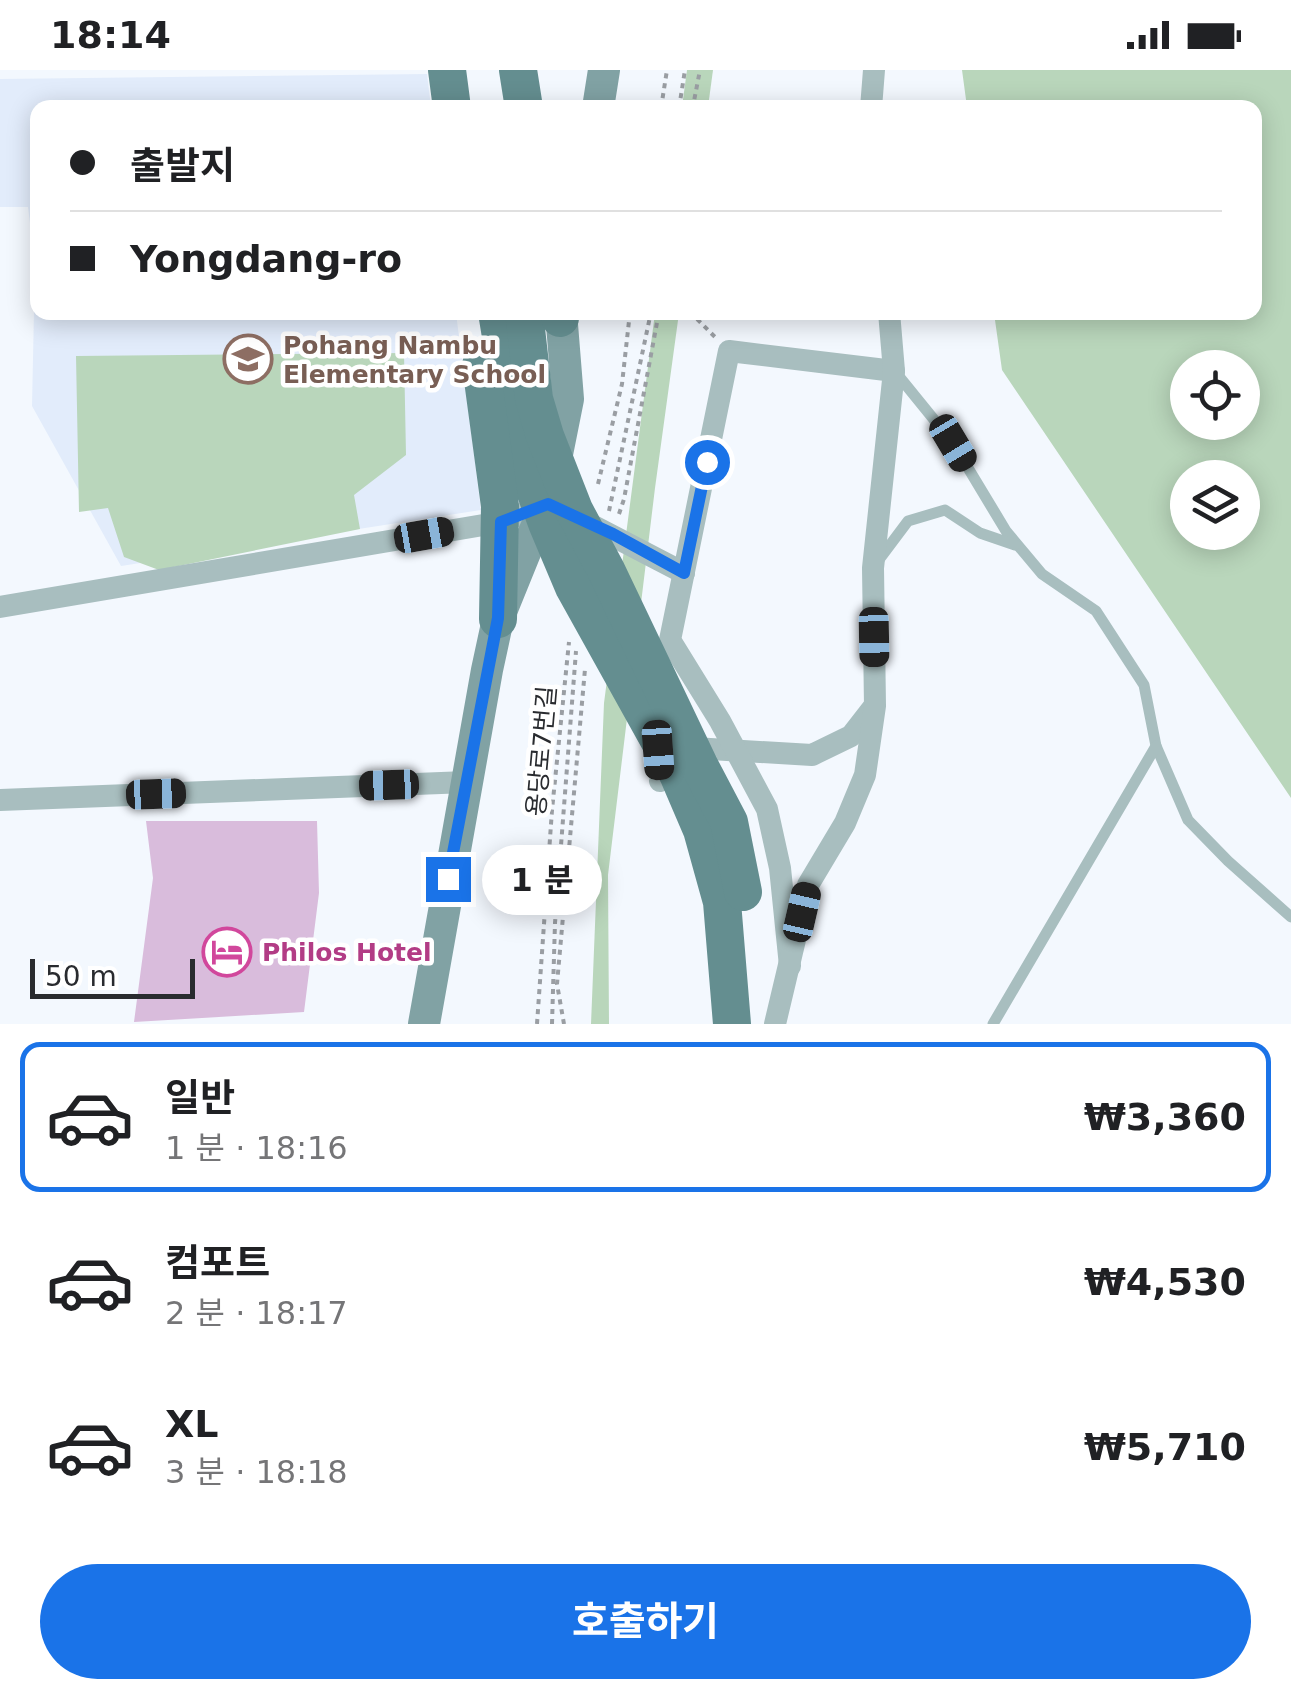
<!DOCTYPE html>
<html lang="ko">
<head>
<meta charset="utf-8">
<style>
  body { margin:0; font-family:"DejaVu Sans","Noto Sans KR",sans-serif; background:#f2f2f2; color:#202124; height:100vh; display:flex; flex-direction:column; font-size:38px; white-space:nowrap }
  * { box-sizing:border-box; margin:0 }
  p { font-size:32px; color:#757577 }
  .icon { flex:none; width:55px; height:55px; fill:none; stroke:currentColor; stroke-width:2; stroke-linecap:round; stroke-linejoin:round }
  .map { position:relative; height:954px; overflow:hidden }
  .sheet { display:flex; flex-direction:column; background:#fff; flex:1 }
  .sheet>* { flex:none }
  .guide { position:absolute; left:30px; top:30px; width:1232px; height:220px; border-radius:20px; box-shadow:0 5px 25px #0003; display:grid; align-content:center; height:220px; padding:0 40px; background:#fff }
  .tools { position:absolute; left:1170px; top:280px; display:grid; gap:20px }
  .tools a { display:grid; place-items:center; width:90px; height:90px; border-radius:50%; background:#fff; box-shadow:0 5px 25px #0003; font-size:50px }
  .scale { position:absolute; left:30px; bottom:25px; width:165px; box-sizing:border-box; padding-left:10px; border:5px solid #292b2f; border-top:0; font-size:28px; line-height:35px; white-space:nowrap; color:#292b2f; -webkit-text-stroke:8px #fff; paint-order:stroke }
  .end { position:absolute; width:45px; height:45px; margin:-22px; border:12px solid #1a73e8; background:#fff; box-shadow:0 0 0 5px #fff }
  .from { border-radius:50% }
  .bubble { position:absolute; height:70px; border-radius:35px; background:#fff; box-shadow:0 5px 25px #0003; font-size:32px; font-weight:700; line-height:70px; text-align:center }
  .car { position:absolute; width:30px; height:60px; margin:-30px -15px; border-radius:12px; box-shadow:0 0 8px 2px #0007; background:linear-gradient(#222 24%,#8ab4d8 0 40%,#222 0 76%,#8ab4d8 0 86%,#222 0) }
  .guide b { display:flex; align-items:center; gap:35px; height:95px; font-size:38px }
  .guide b+b { border-top:2px solid #e0e0e0 }
  .guide i { width:25px; height:25px; background:#202124 }
  ul { padding:18px 0 0; list-style:none }
  li { display:flex; align-items:center; gap:30px; height:150px; margin:0 20px 15px; padding:0 20px; border:5px solid transparent; border-radius:20px }
  li div { flex:1 }
  li b { display:block; font-size:38px }
  li em { font-style:normal; font-weight:700 }
  li.active { border-color:#1a73e8 }
  li>.icon { width:90px; height:90px; stroke-width:1.5 }
  .action { display:flex; gap:20px; margin-top:auto; padding:20px 40px }
  .action a { flex:1; height:115px; border-radius:60px; background:#1a73e8; color:#fff; font-size:40px; font-weight:700; line-height:115px; text-align:center }
  .status { display:flex; justify-content:space-between; align-items:center; height:70px; padding:0 50px; background:#fff; direction:ltr }
  .status svg { height:28px; fill:currentColor }
  .map>svg:first-child { display:block }
</style>
</head>
<body>
<div class="status"><b>18:14</b><svg viewBox="0 0 49 12"><path d="M0 12V9h3v3zM5 12V6h3v6zM10 12V3h3v9zM15 12V0h3v12zM26 1h20v11H26zM47 4h2v5h-2z"/></svg></div>
<div class="map">
<svg width="1291" height="954" viewBox="0 0 1291 954">
  <rect width="100%" height="100%" fill="#f3f8fe"/>
  <polygon fill="#e2ecfb" points="427,4 431,37 38,38 38,242 456,243 481,440 121,496 32,336 35,193 28,137 0,137 0,9"/>
  <g fill="#b9d6bb" fill-rule="evenodd">
    <polygon points="687,0 713,0 708,37 682,37"/>
    <path d="M962,0h329v728l-289,-428 -8,-57 261,-1v-204l-288,-1zM1188,298h54v54h-54zM1188,408h54v54h-54z"/>
    <polygon points="655,243 679,243 655,418 608,805 609,954 591,954 604,633"/>
    <polygon points="404,283 406,385 354,425 360,459 159,500 124,487 108,438 79,442 76,286"/>
  </g>
  <polygon fill="#d9bcdc" points="146,751 317,751 319,823 304,942 134,952 153,808"/>
  <g fill="none" stroke-linecap="round" stroke-linejoin="round">
    <g stroke="#9a9ea3" stroke-width="4" stroke-dasharray="5 5" stroke-linecap="butt">
      <polyline points="661,38 667,0"/>
      <polyline points="679,38 685,0"/>
      <polyline points="690,38 694,31 700,0"/>
      <polyline points="690,242 715,267"/>
      <polyline points="598,414 622,314 630,242"/>
      <polyline points="609,441 651,242"/>
      <polyline points="619,444 624,429 659,242"/>
      <polyline points="537,954 552,740 569,572"/>
      <polyline points="552,954 555,853 576,581"/>
      <polyline points="564,954 557,914 585,599"/>
    </g>
    <g stroke="#a8bebf" stroke-width="11">
      <polyline points="897,304 953,373 1006,461 1042,504 1096,541 1144,615 1156,676 1188,750 1228,791 1291,847"/>
      <polyline points="878,491 908,451 945,440 980,463 1015,475"/>
      <polyline points="993,954 1156,676"/>
    </g>
    <g stroke="#a8bebf" stroke-width="22">
      <polyline points="871,38 874,0"/>
      <polyline points="580,449 684,503"/>
      <polyline points="0,537 501,452 547,434 551,435"/>
      <polyline points="660,711 681,684 694,678 812,685 851,666 872,639"/>
      <polyline points="0,730 467,712"/>
      <polyline points="790,896 780,798 767,739 720,651 670,570 729,281 894,301"/>
      <polyline points="775,954 808,815 845,753 865,705 875,636 873,498 894,301 889,242"/>
    </g>
    <g stroke="#81a2a4" stroke-width="32">
      <polyline points="598,38 604,0"/>
      <polyline points="424,954 487,600 498,549 526,480 547,434 568,329 561,242"/>
    </g>
    <g stroke="#648e90" stroke-width="38">
      <polyline points="447,0 452,38"/>
      <polyline points="518,0 524,38"/>
      <polyline points="497,242 512,334 530,407 547,453 574,517 678,704 702,760 722,832 732,954"/>
      <polyline points="524,242 534,329 545,366 574,440 606,500 699,695 729,752 743,822"/>
      <polyline points="559,242 560,248"/>
      <polyline points="481,295 500,436 498,549"/>
    </g>
  </g>
  <g fill="none" stroke-linecap="round" stroke-linejoin="round">
    <polyline stroke="#1a73e8" stroke-width="12" points="448,809 498,548 501,452 548,434 613,464 684,503 707,392"/>
  </g>
  <defs>
    <g id="school-ring" transform="scale(2.5)"><circle r="9.5" fill="#fff" stroke="#8d6e63" stroke-width="1.5"/><path d="M0-5L7-2L0 1L-7-2ZM-4 1L0 2.5L4 1V4Q0 6-4 4Z" fill="#8d6e63"/></g>
    <g id="hotel-ring" transform="scale(2.5)"><circle r="9.5" fill="#fff" stroke="#d1479c" stroke-width="1.5"/><path d="M-6-4.5h1.5V1H6V5H4.5V3h-9V5H-6ZM-4 0a1.8 1.8 0 1 1 3.6 0ZM.5 0V-2.5h3Q6-2.5 6 0Z" fill="#d1479c"/></g>
  </defs>
  <g fill-rule="evenodd">
    <use href="#school-ring" x="248" y="289"/>
    <use href="#hotel-ring" x="227" y="882"/>
  </g>
  <g text-anchor="middle" stroke-width="9" stroke-linejoin="round" paint-order="stroke">
    <g font-size="25" font-weight="bold" fill="#785e54" stroke="#fff" text-anchor="start">
      <text x="283" y="284">Pohang Nambu<tspan x="283" dy="29">Elementary School</tspan></text>
    </g>
    <g font-size="25" fill="#292b2f" stroke="#fff">
      <text transform="translate(541 681) rotate(-85)" y="9">용당로7번길</text>
    </g>
    <g font-size="25" font-weight="bold" fill="#b23c85" stroke="#fff" text-anchor="start">
      <text x="262" y="891">Philos Hotel</text>
    </g>
  </g>
</svg>
<div class="tools">
<a><svg class="icon" aria-label="locate" viewBox="0 0 24 24"><circle cx="12" cy="12" r="6"/><path d="M12 2v4M12 18v4M2 12h4M18 12h4"/></svg></a>
<a><svg class="icon" aria-label="layers" viewBox="0 0 24 24"><path d="M12 4l9 5-9 5-9-5zM3 14l9 5 9-5"/></svg></a>
</div>
<div class="scale">50 m</div>
<i class="end from" style="left:707px;top:392px"></i>
<i class="end" style="left:448px;top:809px"></i>
<div class="bubble" style="left:482px;top:775px;width:120px">1 분</div>
<i class="car" style="left:953px;top:373px;rotate:149deg"></i>
<i class="car" style="left:424px;top:465px;rotate:80deg"></i>
<i class="car" style="left:874px;top:567px;rotate:179deg"></i>
<i class="car" style="left:658px;top:680px;rotate:176deg"></i>
<i class="car" style="left:389px;top:715px;rotate:268deg"></i>
<i class="car" style="left:156px;top:724px;rotate:88deg"></i>
<i class="car" style="left:802px;top:842px;rotate:13deg"></i>
<div class="guide">
<b><i class="from"></i>출발지</b>
<b><i></i>Yongdang-ro</b>
</div>
</div>
<section class="sheet">
<ul>
<li class="active"><svg class="icon" aria-label="car" viewBox="0 0 24 24"><path d="M5 17H2v-5l4-1 3-4h7l3 4 3 1v5h-3M9 17h6M6 11h13"/><circle cx="7" cy="17" r="2"/><circle cx="17" cy="17" r="2"/></svg><div><b>일반</b><p>1 분 · 18:16</p></div><em>₩3,360</em></li>
<li><svg class="icon" aria-label="car" viewBox="0 0 24 24"><path d="M5 17H2v-5l4-1 3-4h7l3 4 3 1v5h-3M9 17h6M6 11h13"/><circle cx="7" cy="17" r="2"/><circle cx="17" cy="17" r="2"/></svg><div><b>컴포트</b><p>2 분 · 18:17</p></div><em>₩4,530</em></li>
<li><svg class="icon" aria-label="car" viewBox="0 0 24 24"><path d="M5 17H2v-5l4-1 3-4h7l3 4 3 1v5h-3M9 17h6M6 11h13"/><circle cx="7" cy="17" r="2"/><circle cx="17" cy="17" r="2"/></svg><div><b>XL</b><p>3 분 · 18:18</p></div><em>₩5,710</em></li>
</ul>
<div class="action"><a>호출하기</a></div>
</section>
</body>
</html>
